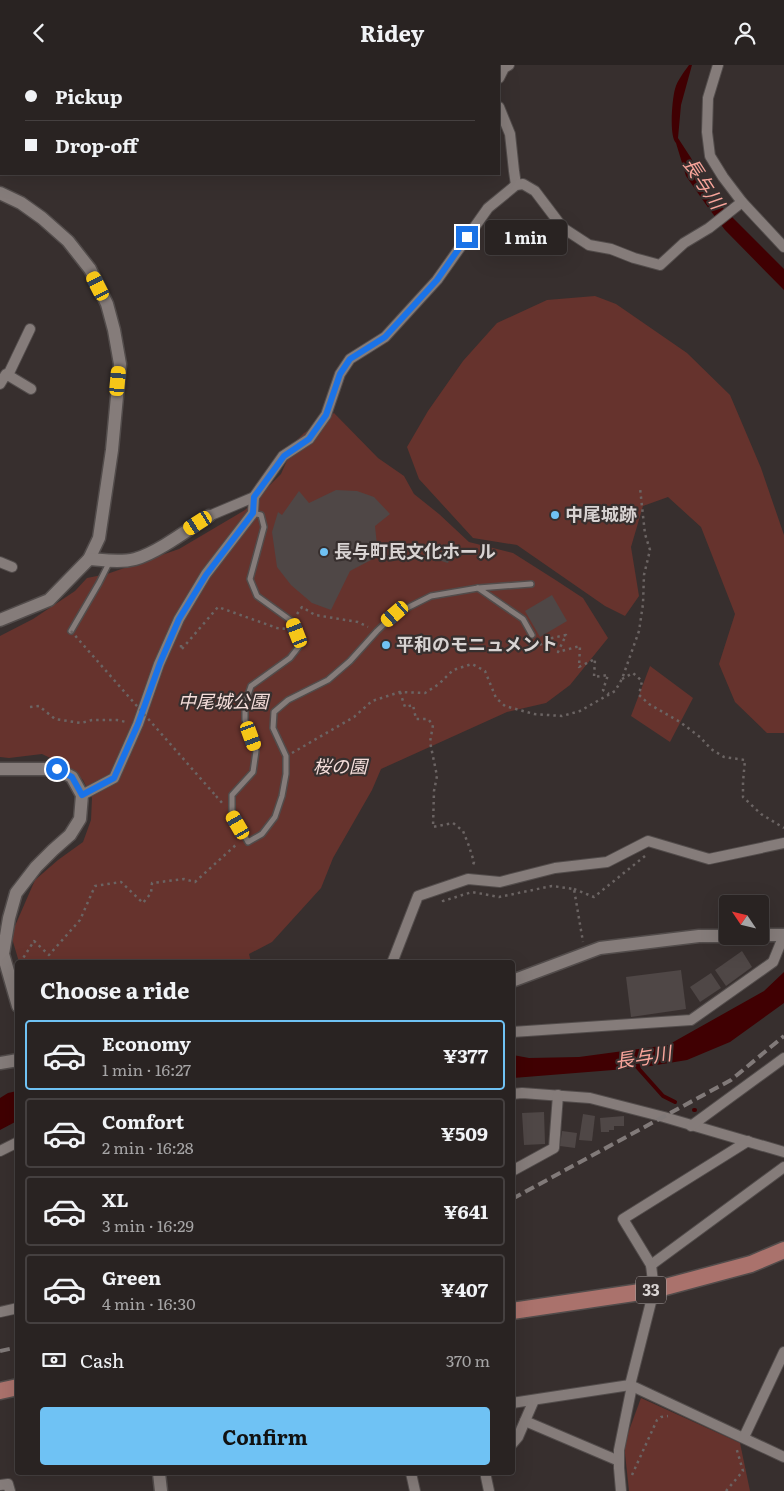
<!DOCTYPE html>
<html lang="en">
<head>
<meta charset="utf-8">
<style>
  body { margin:0; font-family:Literata,"Noto Sans JP",serif; background:#312b2a; color:#f1f3f6; height:100vh; display:flex; flex-direction:column; font-size:19px; white-space:nowrap }
  * { box-sizing:border-box; margin:0 }
  p { font-size:16px; color:#a5a4a5 }
  .icon { flex:none; width:28px; height:28px; fill:none; stroke:currentColor; stroke-width:2; stroke-linecap:round; stroke-linejoin:round }
  .map { position:relative; flex:1; overflow:hidden }
  .details { position:absolute; left:15px; top:895px; width:500px; height:515px; display:flex; flex-direction:column; background:#292322; border-radius:5px; box-shadow:0 5px 20px #0002,0 0 0 1px #454040 }
  .details>* { flex:none }
  .hud { position:absolute; left:0px; top:0px; width:500px; height:110px; box-shadow:0 5px 20px #0002,0 0 0 1px #454040; display:grid; align-content:center; height:110px; padding:0 25px; background:#292322 }
  .needle { width:32px; rotate:305deg }
  .buttons { position:absolute; left:719px; top:830px; display:grid; gap:10px }
  .buttons a { display:grid; place-items:center; width:50px; height:50px; border-radius:5px; background:#292322; box-shadow:0 5px 20px #0002,0 0 0 1px #454040; font-size:25px }
  .end { position:absolute; width:22px; height:22px; margin:-11px; border:6px solid #1a73e8; background:#fff; box-shadow:0 0 0 2px #fff }
  .from { border-radius:50% }
  .bubble { position:absolute; height:35px; border-radius:5px; background:#292322; box-shadow:0 5px 20px #0002,0 0 0 1px #454040; font-size:16px; font-weight:700; line-height:35px; text-align:center }
  .car { position:absolute; width:15px; height:30px; margin:-15px -8px; border-radius:6px; box-shadow:0 0 4px 1px #0007; background:linear-gradient(#f5c518 24%,#345 0 40%,#f5c518 0 76%,#345 0 86%,#f5c518 0) }
  .hud b { display:flex; align-items:center; gap:18px; height:48px; font-size:19px }
  .hud b+b { border-top:1px solid #454040 }
  .hud i { width:12px; height:12px; background:#f1f3f6 }
  ul { padding:0; list-style:none }
  li { display:flex; align-items:center; gap:15px; height:70px; margin:0 10px 8px; padding:0 15px; border:2px solid #454040; border-radius:5px }
  li div { flex:1 }
  li b { display:block; font-size:19px }
  li em { font-style:normal; font-weight:700 }
  li.active { border-color:#6fc2f4 }
  li>.icon { width:45px; height:45px; stroke-width:1.5 }
  h2 { padding:0 25px; font-size:22px; line-height:60px }
  .pay { display:flex; align-items:center; gap:12px; height:55px; padding:0 25px; font-size:19px }
  .pay p { margin-inline-start:auto }
  .cta { display:flex; gap:10px; margin-top:auto; padding:10px 25px }
  .cta a { flex:1; height:58px; border-radius:5px; background:#6fc2f4; color:#111; font-size:20px; font-weight:700; line-height:58px; text-align:center }
  header { display:flex; justify-content:space-between; align-items:center; height:65px; padding:0 25px; background:#292322; font-size:22px; font-weight:700 }
  .map>svg:first-child { display:block }
</style>
</head>
<body>
<header><svg class="icon" aria-label="back" viewBox="0 0 24 24"><path d="M15 5l-7 7 7 7"/></svg>Ridey<svg class="icon" aria-label="person" viewBox="0 0 24 24"><circle cx="12" cy="8" r="4"/><path d="M4 21q1-7 8-7t8 7"/></svg></header>
<div class="map">
<svg width="784" height="1426" viewBox="0 0 784 1426">
  <rect width="100%" height="100%" fill="#372f2e"/>
  <g fill="#66332d">
    <polygon points="595,231 616,239 687,288 730,330 761,403 784,470 784,668 767,668 735,637 719,599 735,549 701,462 668,432 643,441 631,482 639,531 625,551 605,541 517,480 473,473 419,414 407,382 428,346 463,296 497,258 547,235"/>
    <polygon points="334,348 378,393 404,411 414,429 439,449 469,477 513,488 554,514 583,533 608,573 570,620 546,638 507,647 381,704 372,725 333,793 321,823 272,877 249,889 251,897 19,897 11,870 35,815 58,795 83,777 91,755 92,733 83,715 67,701 42,689 9,693 0,692 0,571 33,554 75,526 87,513 107,509 179,484 245,445 281,409 295,377 304,368"/>
    <polygon points="650,601 693,633 670,677 631,651"/>
    <polygon points="641,1333 740,1378 750,1426 629,1426 624,1379"/>
  </g>
  <g fill="#400002">
    <path d="M689,0h3l-11,40 -3,33 13,20 13,28h3l4,10 73,73v21l-59,-60 -18,-24 -21,-30 -10,-33c-7,-7 -4,-43 -1,-54 2,-8 9,-17 14,-24z"/>
    <polygon points="784,907 784,938 730,977 687,995 638,1003 513,1013 513,990 529,993 579,992 668,980 764,926"/>
    <polygon points="17,1026 17,1056 0,1065 0,1033 8,1028"/>
  </g>
  <g fill="none" stroke-linecap="round" stroke-linejoin="round">
    <g stroke="#400002" stroke-width="4">
      <polyline points="638,1003 663,1031 675,1037"/>
      <polyline points="694,1045 695,1045"/>
    </g>
  </g>
  <g fill="#4f4746">
    <polygon points="336,425 357,426 374,432 390,449 375,461 377,480 371,495 350,506 331,545 312,538 291,520 277,502 272,467 278,447 282,450 299,426 309,438"/>
    <polygon points="443,484 452,488 448,498 438,495"/>
    <polygon points="552,530 567,556 540,572 525,546"/>
    <polygon points="742,886 752,902 726,921 715,905"/>
    <polygon points="681,905 686,944 631,952 626,912"/>
    <polygon points="711,908 721,923 700,937 690,922"/>
    <polygon points="544,1047 545,1079 524,1080 522,1048"/>
    <polygon points="583,1049 595,1051 592,1076 579,1075"/>
    <polygon points="624,1051 624,1061 614,1061 614,1065 609,1065 609,1067 601,1067 600,1053"/>
    <polygon points="562,1066 577,1068 575,1083 560,1081"/>
  </g>
  <g fill="none" stroke-linecap="round" stroke-linejoin="round">
    <g stroke="#524c4b" stroke-width="8">
      <g id="service">
        <polyline points="253,448 261,450 264,462 250,514 257,531 293,557 301,579 290,593 251,621 245,639 245,655 256,686 253,707 232,730 232,749 248,777 262,769 275,752 282,731 286,709 286,691 273,663 274,647 288,635 328,615 350,596 377,566 395,549 431,531 478,523 531,519"/>
        <polyline points="478,523 523,554 532,570"/>
        <polyline points="71,566 99,518 110,496"/>
      </g>
    </g>
    <g stroke="#524c4b" stroke-width="12">
      <g id="minor">
        <polyline points="718,0 708,33 707,67 710,91 723,112 742,137 784,182"/>
        <polyline points="499,13 504,3 509,0"/>
        <polyline points="499,42 510,69 514,106 516,120"/>
        <polyline points="8,310 30,264"/>
        <polyline points="0,319 6,309 31,324"/>
        <polyline points="209,451 254,432 283,391 309,374 326,350 340,309 350,294 385,272 437,215 488,143 516,120 523,119 535,126 563,163 589,180 611,184 634,193 660,200 684,178 709,163 742,137"/>
        <polyline points="0,497 12,502"/>
        <polyline points="82,730 114,713 138,659 159,599 179,554 206,509 253,448 254,432"/>
        <polyline points="392,898 418,831 468,814 500,817 555,803 607,797 648,776 709,794 784,778"/>
        <polyline points="512,967 691,955 773,897 784,870"/>
        <polyline points="512,1029 522,1028 590,1033 664,1052 784,1087"/>
        <polyline points="691,1061 784,993"/>
        <polyline points="0,1086 18,1077"/>
        <polyline points="512,1106 554,1083 558,1030"/>
        <polyline points="651,1200 784,1102"/>
        <polyline points="0,1247 18,1243"/>
        <polyline points="630,1320 654,1225 651,1200 623,1154 748,1076"/>
        <polyline points="512,1338 630,1320 784,1392"/>
        <polyline points="525,1356 619,1396"/>
        <polyline points="744,1372 784,1287"/>
        <polyline points="512,1379 518,1372 534,1335"/>
        <polyline points="411,1408 415,1426"/>
        <polyline points="486,1408 486,1412 489,1426"/>
        <polyline points="0,1420 8,1419 10,1426"/>
        <polyline points="621,1426 619,1403 619,1385 632,1321"/>
      </g>
    </g>
    <g stroke="#524c4b" stroke-width="15">
      <g id="tertiary">
        <polyline points="0,128 21,138 42,153 68,176 90,204 107,239 114,265 120,299 112,385 99,473 89,494"/>
        <path d="M0,555l49,-20 40,-41c15,1 31,4 46,0 22,-6 54,-30 74,-43"/>
        <polyline points="0,704 57,704 72,712 82,730 80,754 70,770 53,785 36,802 16,828 9,853 3,889 18,941"/>
        <polyline points="760,870 784,870"/>
        <polyline points="512,916 600,883 699,871 728,871"/>
        <polyline points="0,998 18,995"/>
        <polyline points="159,1408 161,1426"/>
      </g>
    </g>
    <g stroke="#524c4b" stroke-width="19">
      <g id="primary">
        <polyline points="512,1246 654,1225 751,1199 784,1185"/>
        <polyline points="0,1326 18,1322"/>
      </g>
    </g>
    <g stroke="#6b6463" stroke-width="2.5" stroke-dasharray="2.5 4" stroke-linecap="butt">
      <polyline points="297,549 302,542 315,550 358,557 368,562"/>
      <polyline points="536,577 538,581 552,573 566,570 558,587 580,581 579,602 595,594 594,612 608,610 603,625 609,629"/>
      <polyline points="181,580 181,585 218,542 277,563 287,564"/>
      <polyline points="622,614 633,608 642,616 639,630 649,639 680,657 700,672 711,684 724,692 745,695 743,717 743,732 761,749 784,763"/>
      <polyline points="400,627 405,642 413,640 416,654 428,654 433,660 430,677 437,711 434,726 433,762 453,758 463,766 469,781 474,797 472,803"/>
      <polyline points="30,642 39,641 55,654 81,658 92,655 117,655 126,657"/>
      <polyline points="292,688 354,652 372,636 400,627 425,628 439,619 453,605 472,599 485,606 496,633 505,641 534,649 562,651 580,646 615,626 622,614 639,566 643,539 644,510 650,485 645,469 640,423"/>
      <polyline points="216,731 223,739"/>
      <polyline points="574,824 594,832 645,791"/>
      <polyline points="443,835 443,836 472,827 499,832 552,821 574,824 583,877"/>
      <polyline points="20,898 34,876 49,890 80,855 95,821 121,817 143,838 151,828 152,818 184,814 195,817 238,778"/>
      <polyline points="632,1410 657,1355 661,1352 668,1351"/>
      <polyline points="726,1426 743,1406 736,1382"/>
    </g>
    <use href="#service" stroke="#857c7a" stroke-width="5"/>
    <use href="#minor" stroke="#857c7a" stroke-width="10"/>
    <use href="#tertiary" stroke="#857c7a" stroke-width="12"/>
    <use href="#primary" stroke="#aa726c" stroke-width="16"/>
    <g stroke="#817a79" stroke-width="4" stroke-dasharray="10 5" stroke-linecap="butt">
      <polyline points="512,1134 731,1015 784,971"/>
      <polyline points="0,1286 18,1282"/>
    </g>
    <polyline stroke="#6b6463" stroke-width="2.5" stroke-dasharray="2.5 4" stroke-linecap="butt" points="71,566 216,731"/>
  </g>
  <g fill="none" stroke-linecap="round" stroke-linejoin="round">
    <polyline stroke="#1a73e8" stroke-width="6" points="57,704 72,712 82,730 114,713 138,659 160,598 179,554 206,510 253,448 254,432 284,391 309,374 326,350 340,309 350,294 385,272 437,215 467,172"/>
  </g>
  <g fill="#6fc2f4" stroke="#372f2e" stroke-width="2">
    <circle cx="555" cy="450" r="5"/>
    <circle cx="324" cy="487" r="5"/>
    <circle cx="386" cy="580" r="5"/>
  </g>
  <g text-anchor="middle" stroke-width="4.5" stroke-linejoin="round" paint-order="stroke">
    <rect fill="#372f2e" stroke="#a8a2a1" stroke-width="1" x="636" y="1211.5" width="30" height="27" rx="4"/>
    <g font-size="16" font-weight="bold" fill="#d8d3d2">
      <text x="651" y="1231">33</text>
    </g>
    <g font-size="18" font-weight="bold" fill="#d8d3d2" stroke="#372f2e" text-anchor="start">
      <text x="565" y="456">中尾城跡</text>
      <text x="334" y="493">長与町民文化ホール</text>
      <text x="396" y="586">平和のモニュメント</text>
    </g>
    <g font-size="18" font-style="italic" fill="#f5dedb" stroke="#372f2e">
      <text x="223" y="643">中尾城公園</text>
      <text x="340" y="708">桜の園</text>
    </g>
    <g font-size="19" font-style="italic" fill="#f9a59b" stroke="#372f2e">
      <text transform="translate(704 118) rotate(57)" y="7">長与川</text>
      <text transform="translate(643 992) rotate(-9)" y="7">長与川</text>
    </g>
  </g>
</svg>
<div class="buttons">
<a><svg class="needle" viewBox="-14 -14 28 28"><path d="M0-13l5 13h-10z" fill="#e53935"/><path d="M0 13l5-13h-10z" fill="#a5a4a5"/></svg></a>
</div>
<i class="end from" style="left:57px;top:704px"></i>
<i class="end" style="left:467px;top:172px"></i>
<div class="bubble" style="left:485px;top:155px;width:82px">1 min</div>
<i class="car" style="left:98px;top:221px;rotate:333deg"></i>
<i class="car" style="left:118px;top:316px;rotate:5deg"></i>
<i class="car" style="left:198px;top:458px;rotate:238deg"></i>
<i class="car" style="left:395px;top:549px;rotate:229deg"></i>
<i class="car" style="left:297px;top:568px;rotate:339deg"></i>
<i class="car" style="left:251px;top:671px;rotate:160deg"></i>
<i class="car" style="left:238px;top:760px;rotate:330deg"></i>
<div class="hud">
<b><i class="from"></i>Pickup</b>
<b><i></i>Drop-off</b>
</div>
<section class="details">
<h2>Choose a ride</h2>
<ul>
<li class="active"><svg class="icon" aria-label="car" viewBox="0 0 24 24"><path d="M5 17H2v-5l4-1 3-4h7l3 4 3 1v5h-3M9 17h6M6 11h13"/><circle cx="7" cy="17" r="2"/><circle cx="17" cy="17" r="2"/></svg><div><b>Economy</b><p>1 min · 16:27</p></div><em>¥377</em></li>
<li><svg class="icon" aria-label="car" viewBox="0 0 24 24"><path d="M5 17H2v-5l4-1 3-4h7l3 4 3 1v5h-3M9 17h6M6 11h13"/><circle cx="7" cy="17" r="2"/><circle cx="17" cy="17" r="2"/></svg><div><b>Comfort</b><p>2 min · 16:28</p></div><em>¥509</em></li>
<li><svg class="icon" aria-label="car" viewBox="0 0 24 24"><path d="M5 17H2v-5l4-1 3-4h7l3 4 3 1v5h-3M9 17h6M6 11h13"/><circle cx="7" cy="17" r="2"/><circle cx="17" cy="17" r="2"/></svg><div><b>XL</b><p>3 min · 16:29</p></div><em>¥641</em></li>
<li><svg class="icon" aria-label="car" viewBox="0 0 24 24"><path d="M5 17H2v-5l4-1 3-4h7l3 4 3 1v5h-3M9 17h6M6 11h13"/><circle cx="7" cy="17" r="2"/><circle cx="17" cy="17" r="2"/></svg><div><b>Green</b><p>4 min · 16:30</p></div><em>¥407</em></li>
</ul>
<div class="pay"><svg class="icon" aria-label="cash" viewBox="0 0 24 24"><path d="M3 7h18v10H3z"/><circle cx="12" cy="12" r="2"/></svg>Cash<p>370 m</p></div>
<div class="cta"><a>Confirm</a></div>
</section>
</div>
</body>
</html>
